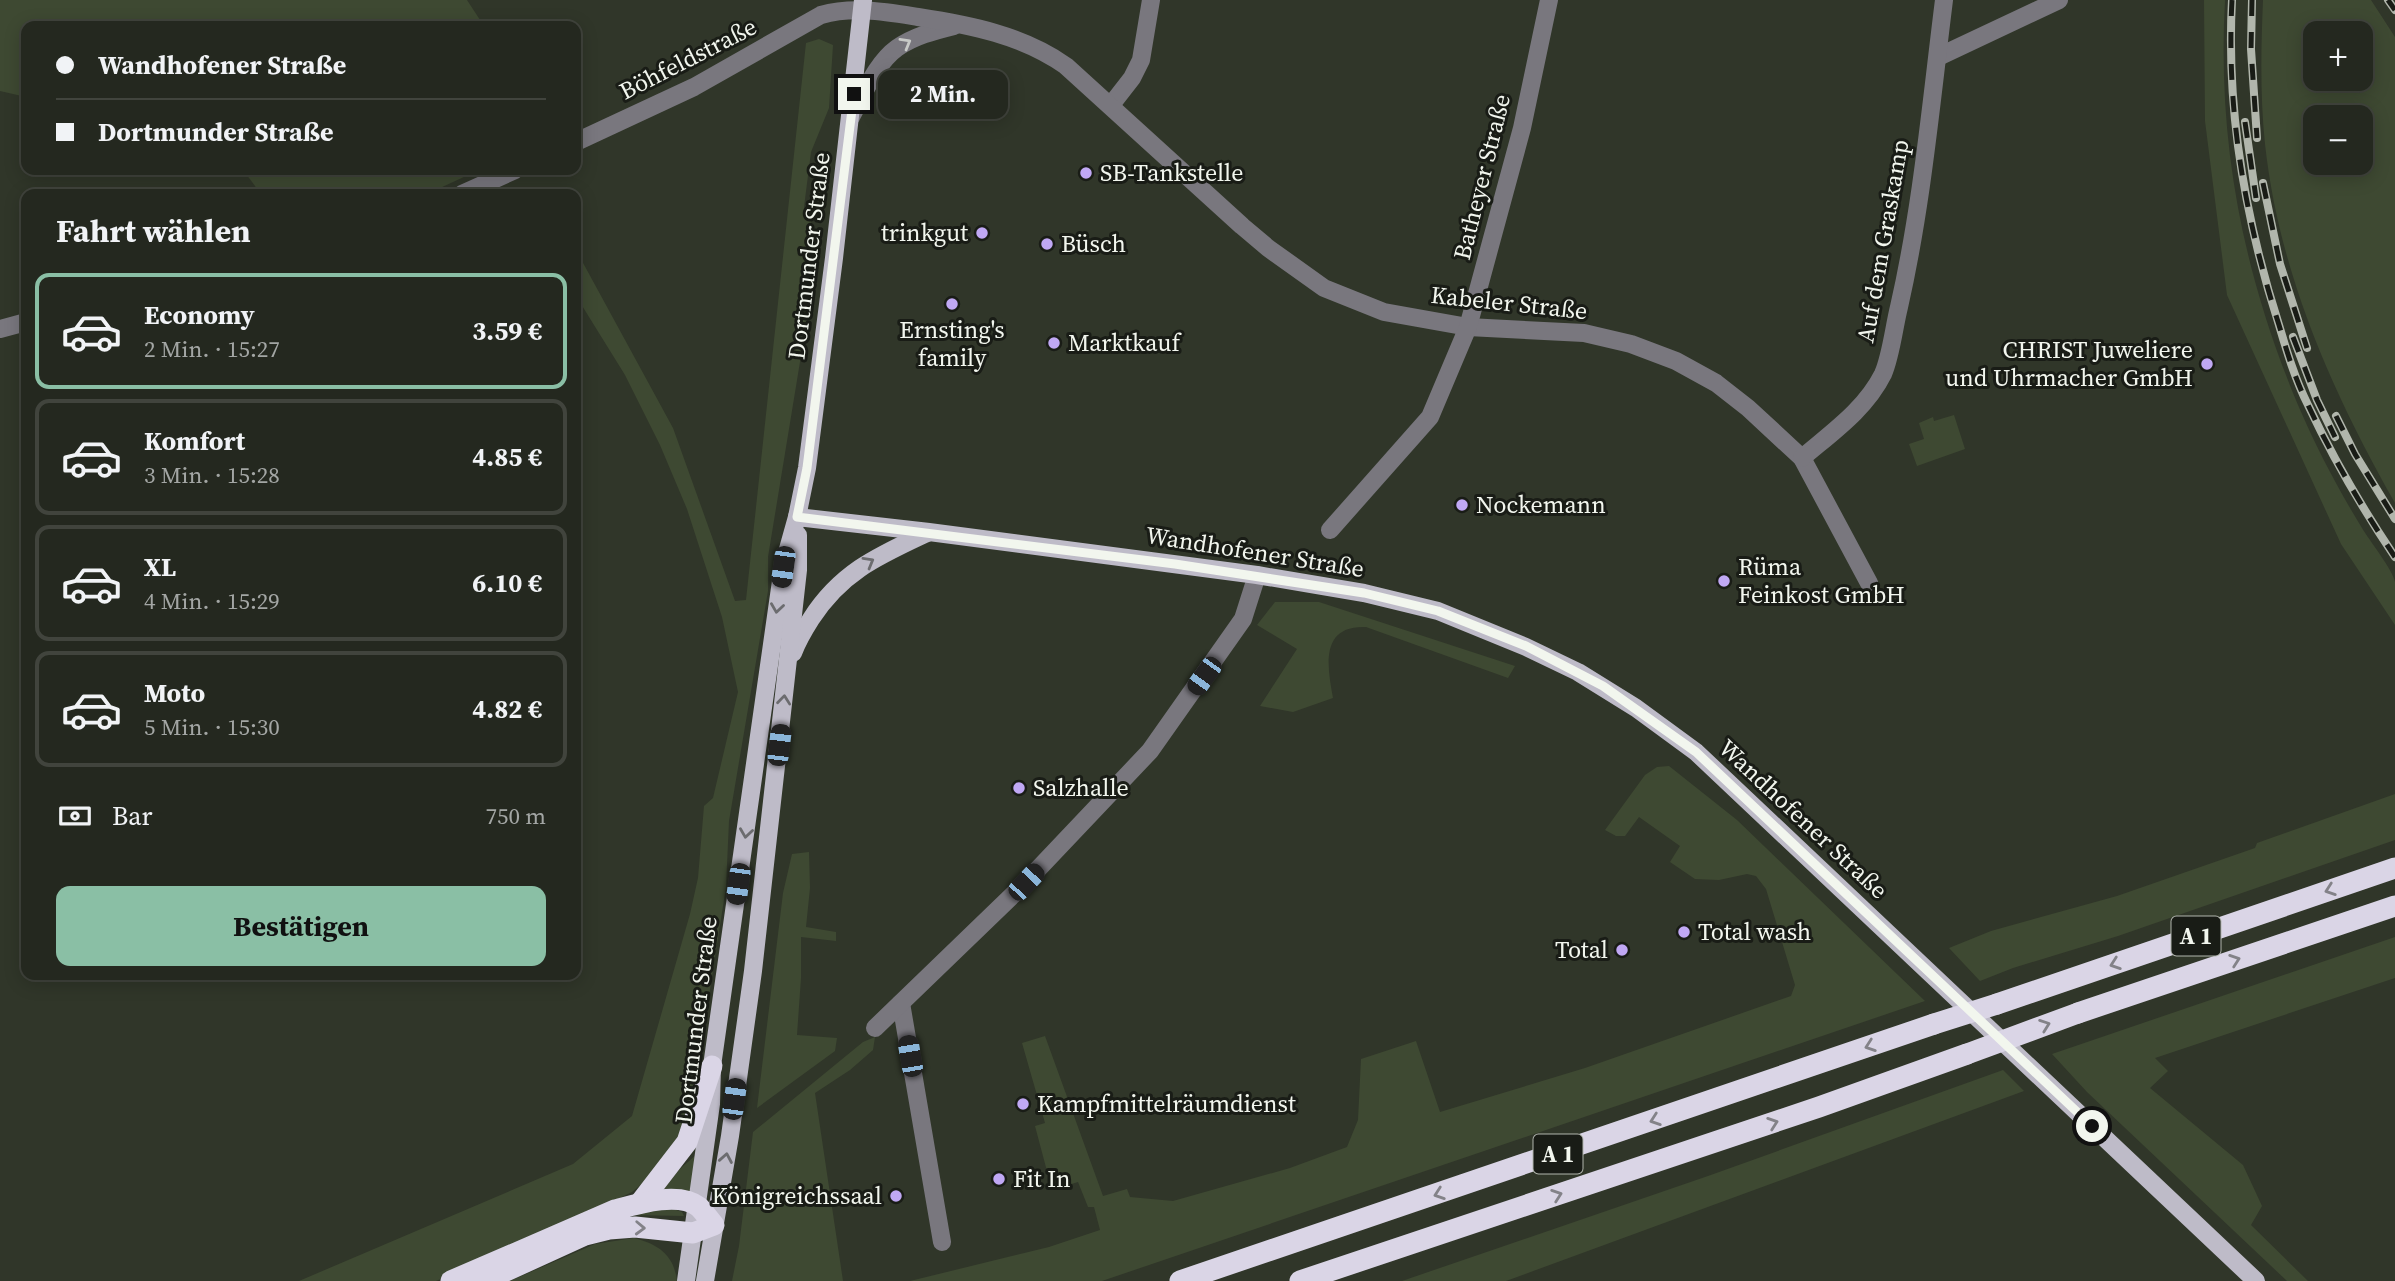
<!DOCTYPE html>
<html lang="de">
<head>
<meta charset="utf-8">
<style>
  body { margin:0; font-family:"Source Serif 4",serif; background:#2c3028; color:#f1f3f6; height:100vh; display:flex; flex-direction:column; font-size:26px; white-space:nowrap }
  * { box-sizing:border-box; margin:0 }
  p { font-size:23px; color:#a3a6a4 }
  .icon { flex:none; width:38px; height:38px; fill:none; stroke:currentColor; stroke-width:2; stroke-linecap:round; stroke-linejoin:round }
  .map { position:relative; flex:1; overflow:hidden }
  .side { position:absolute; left:21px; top:189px; width:560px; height:791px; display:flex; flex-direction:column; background:#24281f; border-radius:14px; box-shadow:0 4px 18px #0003,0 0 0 2px #41443d }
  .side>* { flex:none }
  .banner { position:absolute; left:21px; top:21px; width:560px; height:154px; border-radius:14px; box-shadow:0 4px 18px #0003,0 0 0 2px #41443d; display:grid; align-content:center; height:154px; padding:0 35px; background:#24281f }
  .tools { position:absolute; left:2303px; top:21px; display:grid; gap:14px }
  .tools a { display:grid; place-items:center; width:70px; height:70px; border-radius:14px; background:#24281f; box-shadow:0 4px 18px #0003,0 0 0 2px #41443d; font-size:35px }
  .end { position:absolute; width:32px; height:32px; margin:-16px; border:9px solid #f2f6ee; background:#111; box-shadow:0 0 0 4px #111 }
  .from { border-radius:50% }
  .bubble { position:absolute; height:49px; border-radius:14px; background:#24281f; box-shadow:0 4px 18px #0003,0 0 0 2px #41443d; font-size:23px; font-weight:700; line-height:49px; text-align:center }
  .car { position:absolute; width:21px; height:42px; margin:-21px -10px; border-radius:9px; box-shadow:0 0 5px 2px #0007; background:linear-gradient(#222 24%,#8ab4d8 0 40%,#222 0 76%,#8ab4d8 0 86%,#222 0) }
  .banner b { display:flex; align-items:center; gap:24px; height:66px; font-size:26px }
  .banner b+b { border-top:2px solid #41443d }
  .banner i { width:18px; height:18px; background:#f1f3f6 }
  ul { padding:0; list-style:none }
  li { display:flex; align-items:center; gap:21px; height:116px; margin:0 14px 10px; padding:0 21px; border:4px solid #41443d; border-radius:14px }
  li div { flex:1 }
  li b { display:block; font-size:26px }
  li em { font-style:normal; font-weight:700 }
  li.selected { border-color:#8abfa5 }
  li>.icon { width:63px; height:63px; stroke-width:1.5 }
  h2 { padding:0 35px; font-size:32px; line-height:84px }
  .pay { display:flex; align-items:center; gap:18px; height:77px; padding:0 35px; font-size:26px }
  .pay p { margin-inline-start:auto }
  .button { display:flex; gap:14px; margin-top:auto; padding:14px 35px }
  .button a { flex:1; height:80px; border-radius:14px; background:#8abfa5; color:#111; font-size:28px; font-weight:700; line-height:80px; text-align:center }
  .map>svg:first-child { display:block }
</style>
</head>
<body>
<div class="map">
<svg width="2395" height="1281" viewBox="0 0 2395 1281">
  <rect width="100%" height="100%" fill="#303629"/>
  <g fill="#3e4932" fill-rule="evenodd">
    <polygon points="0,0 467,0 484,26 26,26 26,97 0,91"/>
    <path d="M2204,0h21c-8,142 18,274 73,405 18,42 40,84 64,123 7,12 31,42 33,54 0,13 0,29 0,43l-54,-81 -114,-249 -22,-174z"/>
    <path d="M2263,0h108l24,37v466c-63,-111 -116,-230 -130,-359 -5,-48 -4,-96 -2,-144zM2315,33h46v46h-46zM2315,117h46v46h-46z"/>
    <polygon points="819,39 833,45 829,108 811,152 804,207 812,215 810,231 814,259 809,307 768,557 768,591 729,821 726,887 696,1079 680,1138 644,1182 632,1192 546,1234 436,1281 299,1281 573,1164 632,1116 690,914 698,878 704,806 713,798 738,692 722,617 687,509 660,445 625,375 576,296 576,250 673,428 735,601 746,600 806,43"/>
    <polygon points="243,170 479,170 427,194 261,194"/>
    <polygon points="1954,415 1965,449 1917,466 1909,444 1924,439 1919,423 1933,417 1934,421"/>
    <path d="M1275,602h44l196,64 -7,12 -142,-51c-46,-2 -39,39 -33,71l-40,14 -33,-6 37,-57 -40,-24z"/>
    <polygon points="1669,766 1737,820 1925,1001 1102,1281 910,1281 1049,1247 1100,1230 1094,1207 1088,1207 1078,1182 1052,1190 1035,1126 1045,1123 1022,1043 1045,1036 1103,1196 1127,1189 1130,1197 1173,1201 1290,1168 1347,1147 1358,1120 1361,1059 1416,1041 1440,1112 1585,1068 1791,996 1795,985 1766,889 1756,876 1747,874 1719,880 1695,879 1670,862 1680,846 1639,817 1625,836 1616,836 1605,830 1645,775 1657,767"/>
    <polygon points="2395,794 2395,840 2118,936 2013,968 1980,981 1949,948 1991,931 2117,896 2255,848 2257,843"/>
    <polygon points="809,852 810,888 806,927 836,932 836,941 801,937 801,978 797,1035 837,1038 835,1051 757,1108 783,893 792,854"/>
    <polygon points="2395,937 2395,978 2155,1058 2168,1071 2150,1088 2243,1165 2262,1206 2251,1225 2308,1281 2287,1281 2087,1092 2052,1054"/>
    <polygon points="875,1037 873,1050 850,1070 815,1093 843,1281 732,1281 739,1246 753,1132 863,1042"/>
    <polygon points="2003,1070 2024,1091 1506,1281 1402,1281 1708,1176"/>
    <polygon points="696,1155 690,1194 660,1190 667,1180"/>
    <polygon points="670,1208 682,1212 684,1216 630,1215"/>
    <path d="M634,1238c24,6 40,17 43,43h-167l85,-37z"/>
  </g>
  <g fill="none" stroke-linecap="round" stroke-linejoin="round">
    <g stroke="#79777e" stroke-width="18">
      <polyline points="1938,57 2059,0"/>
      <polyline points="1111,105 1132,78 1141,60 1151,0"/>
      <path d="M851,117c13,-23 25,-54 46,-69 17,-12 37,-17 57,-22"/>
      <path d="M576,142l118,-55 127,-72c32,-9 65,-3 97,2 52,8 104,18 148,49l176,160 26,22 56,40 60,24 84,15 116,6 47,11 45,17 40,22 32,25 54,50 67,125"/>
      <polyline points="462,194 515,170"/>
      <polyline points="0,329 26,322"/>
      <path d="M1802,458c29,-25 63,-48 81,-84 8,-18 11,-47 16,-67 23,-101 32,-204 45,-307"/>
      <polyline points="1330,530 1430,417 1468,327 1522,128 1549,0"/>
      <polyline points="901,1003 942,1242"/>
      <polyline points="875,1028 1021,887 1150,751 1243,619 1257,575"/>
    </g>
    <g stroke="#bebbc8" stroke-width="18">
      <polyline points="797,517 929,532 1257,575 1364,593 1438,611 1526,647 1578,672 1636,708 1696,752 2256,1281"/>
      <path d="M793,653c5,-13 11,-23 18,-34 30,-47 67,-63 116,-86"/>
      <polyline points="686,1281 711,1104 712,1066 783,567 797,517 807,468 834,258 863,0"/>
      <polyline points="705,1281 730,1136 753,971 798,570 798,535"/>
    </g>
    <g stroke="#dad5e6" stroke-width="21">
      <polyline points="1997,1004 2395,868"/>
      <polyline points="2078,1013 2395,906"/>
      <polyline points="640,1203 687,1142 712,1066"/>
      <path d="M451,1281l164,-71c22,-6 64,-19 84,-3 5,5 10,12 15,18l-21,8 -58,-6 -26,2 -24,6 -101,46"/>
      <polyline points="1180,1281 1934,1024"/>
      <polyline points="1300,1281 1819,1107 1967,1054"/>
    </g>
    <g stroke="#b1b6ac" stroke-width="8">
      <g id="rail">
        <path d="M2232,0c-6,111 13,219 47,325 8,27 16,54 29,80 25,53 54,103 87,152"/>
        <polyline points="2252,0 2251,49 2257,138"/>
        <polyline points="2388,0 2395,10"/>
        <polyline points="2245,122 2256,198"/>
        <polyline points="2263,183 2280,264 2307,348"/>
        <polyline points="2293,337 2317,400 2335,437"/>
        <polyline points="2336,416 2355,454 2395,519"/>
      </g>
    </g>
    <use href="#rail" stroke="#191c16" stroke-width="5" stroke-dasharray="16" stroke-linecap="butt"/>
    <g stroke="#dad5e6" stroke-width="21">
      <polyline points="1934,1024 1997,1004"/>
      <polyline points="1967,1054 2078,1013"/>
    </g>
  </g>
  <defs><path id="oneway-chevron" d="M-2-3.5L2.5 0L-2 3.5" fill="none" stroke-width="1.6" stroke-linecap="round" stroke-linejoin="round" transform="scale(1.75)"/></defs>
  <use stroke="#c8cac7" href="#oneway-chevron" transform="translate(906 43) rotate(-30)"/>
  <g stroke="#6c6c6f">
    <use href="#oneway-chevron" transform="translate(869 562) rotate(-30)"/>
    <use href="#oneway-chevron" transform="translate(777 608) rotate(98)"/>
    <use href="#oneway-chevron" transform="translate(784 700) rotate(-84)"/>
    <use href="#oneway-chevron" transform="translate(746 833) rotate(98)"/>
    <use href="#oneway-chevron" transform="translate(726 1158) rotate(-80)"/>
  </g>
  <g stroke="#838288">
    <use href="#oneway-chevron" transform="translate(2330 890) rotate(161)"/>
    <use href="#oneway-chevron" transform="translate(2235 960) rotate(-19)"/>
    <use href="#oneway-chevron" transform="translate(2115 964) rotate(161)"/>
    <use href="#oneway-chevron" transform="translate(2045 1025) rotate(-20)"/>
    <use href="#oneway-chevron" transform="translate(1870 1046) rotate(161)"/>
    <use href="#oneway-chevron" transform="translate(1655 1120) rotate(161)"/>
    <use href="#oneway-chevron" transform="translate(1773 1123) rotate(-19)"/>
    <use href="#oneway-chevron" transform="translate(1439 1194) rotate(161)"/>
    <use href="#oneway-chevron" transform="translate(1557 1195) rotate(-19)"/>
    <use href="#oneway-chevron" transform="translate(640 1228) rotate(2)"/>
  </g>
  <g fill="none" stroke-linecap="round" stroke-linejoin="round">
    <polyline stroke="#f2f6ee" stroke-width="9" points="854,94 807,468 797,517 1175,564 1364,593 1438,611 1526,646 1603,686 1696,752 2092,1126"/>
  </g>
  <g fill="#c0a8f4" stroke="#191c16" stroke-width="2.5">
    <circle cx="1086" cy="173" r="7"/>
    <circle cx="982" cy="233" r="7"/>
    <circle cx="1047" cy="244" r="7"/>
    <circle cx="952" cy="304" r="7"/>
    <circle cx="1054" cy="343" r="7"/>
    <circle cx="2207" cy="364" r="7"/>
    <circle cx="1462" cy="505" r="7"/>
    <circle cx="1724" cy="581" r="7"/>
    <circle cx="1019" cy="788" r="7"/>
    <circle cx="1684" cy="932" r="7"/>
    <circle cx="1622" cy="950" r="7"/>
    <circle cx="1023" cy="1104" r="7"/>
    <circle cx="999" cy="1179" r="7"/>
    <circle cx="896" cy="1196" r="7"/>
  </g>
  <g text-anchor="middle" stroke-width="6" stroke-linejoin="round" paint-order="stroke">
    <g fill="#191c16" stroke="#b1b5ad" stroke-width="2">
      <rect x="2171.5" y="916.5" width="49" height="39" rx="5"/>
      <rect x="1533.5" y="1134.5" width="49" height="39" rx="5"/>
    </g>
    <g font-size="23" font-weight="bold" fill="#f2f6ee">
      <text x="2196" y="944">A 1</text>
      <text x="1558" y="1162">A 1</text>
    </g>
    <g font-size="24" fill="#f2f6ee" stroke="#191c16">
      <text transform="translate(688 59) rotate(-27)" y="8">Böhfeldstraße</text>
      <text transform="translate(1482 177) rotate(-76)" y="8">Batheyer Straße</text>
      <text transform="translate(1883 241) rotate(-80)" y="8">Auf dem Graskamp</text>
      <text transform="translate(809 256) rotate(-83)" y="8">Dortmunder Straße</text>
      <text transform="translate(1509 303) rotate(6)" y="8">Kabeler Straße</text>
      <text transform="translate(1255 552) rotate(9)" y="8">Wandhofener Straße</text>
      <text transform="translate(1803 819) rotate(43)" y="8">Wandhofener Straße</text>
      <text transform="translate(696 1020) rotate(-83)" y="8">Dortmunder Straße</text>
    </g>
    <g font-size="24" fill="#f2f6ee" stroke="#191c16" text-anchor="start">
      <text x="1100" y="181">SB-Tankstelle</text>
      <text x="968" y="241" text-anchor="end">trinkgut</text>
      <text x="1061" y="252">Büsch</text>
      <text x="952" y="338" text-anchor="middle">Ernsting's<tspan x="952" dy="28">family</tspan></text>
      <text x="1068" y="351">Marktkauf</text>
      <text x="2193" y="358" text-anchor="end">CHRIST Juweliere<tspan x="2193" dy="28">und Uhrmacher GmbH</tspan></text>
      <text x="1476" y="513">Nockemann</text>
      <text x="1738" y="575">Rüma<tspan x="1738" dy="28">Feinkost GmbH</tspan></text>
      <text x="1033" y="796">Salzhalle</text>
      <text x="1698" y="940">Total wash</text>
      <text x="1608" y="958" text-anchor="end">Total</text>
      <text x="1037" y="1112">Kampfmittelräumdienst</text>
      <text x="1013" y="1187">Fit In</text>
      <text x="882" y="1204" text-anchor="end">Königreichssaal</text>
    </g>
  </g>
</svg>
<div class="tools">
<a>+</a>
<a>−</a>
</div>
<i class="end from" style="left:2092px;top:1126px"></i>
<i class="end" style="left:854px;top:94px"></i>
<div class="bubble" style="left:878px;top:70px;width:130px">2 Min.</div>
<i class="car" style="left:783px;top:567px;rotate:188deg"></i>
<i class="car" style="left:1204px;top:676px;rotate:216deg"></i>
<i class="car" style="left:779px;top:745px;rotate:7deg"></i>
<i class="car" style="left:1026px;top:882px;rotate:43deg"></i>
<i class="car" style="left:738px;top:884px;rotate:188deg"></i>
<i class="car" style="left:910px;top:1056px;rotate:350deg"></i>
<i class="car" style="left:734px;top:1099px;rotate:8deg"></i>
<div class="banner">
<b><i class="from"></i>Wandhofener Straße</b>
<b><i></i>Dortmunder Straße</b>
</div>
<section class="side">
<h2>Fahrt wählen</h2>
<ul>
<li class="selected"><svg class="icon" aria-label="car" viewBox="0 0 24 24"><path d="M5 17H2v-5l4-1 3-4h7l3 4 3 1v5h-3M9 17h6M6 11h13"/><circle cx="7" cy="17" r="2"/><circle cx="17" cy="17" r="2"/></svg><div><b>Economy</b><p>2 Min. · 15:27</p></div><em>3.59 €</em></li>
<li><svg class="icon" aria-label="car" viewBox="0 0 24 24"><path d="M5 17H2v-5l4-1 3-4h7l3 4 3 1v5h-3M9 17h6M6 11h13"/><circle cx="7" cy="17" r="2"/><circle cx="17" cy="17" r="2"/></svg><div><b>Komfort</b><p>3 Min. · 15:28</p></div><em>4.85 €</em></li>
<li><svg class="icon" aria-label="car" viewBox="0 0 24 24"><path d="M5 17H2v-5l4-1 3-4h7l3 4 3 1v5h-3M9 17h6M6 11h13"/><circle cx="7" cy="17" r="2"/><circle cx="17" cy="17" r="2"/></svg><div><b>XL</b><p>4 Min. · 15:29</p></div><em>6.10 €</em></li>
<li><svg class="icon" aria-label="car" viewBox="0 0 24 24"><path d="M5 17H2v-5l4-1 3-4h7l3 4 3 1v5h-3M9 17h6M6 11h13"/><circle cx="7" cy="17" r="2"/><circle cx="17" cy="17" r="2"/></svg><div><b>Moto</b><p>5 Min. · 15:30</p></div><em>4.82 €</em></li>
</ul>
<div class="pay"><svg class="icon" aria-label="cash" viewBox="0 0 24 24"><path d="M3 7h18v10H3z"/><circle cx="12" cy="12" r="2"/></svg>Bar<p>750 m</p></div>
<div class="button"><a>Bestätigen</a></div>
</section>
</div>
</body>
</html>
